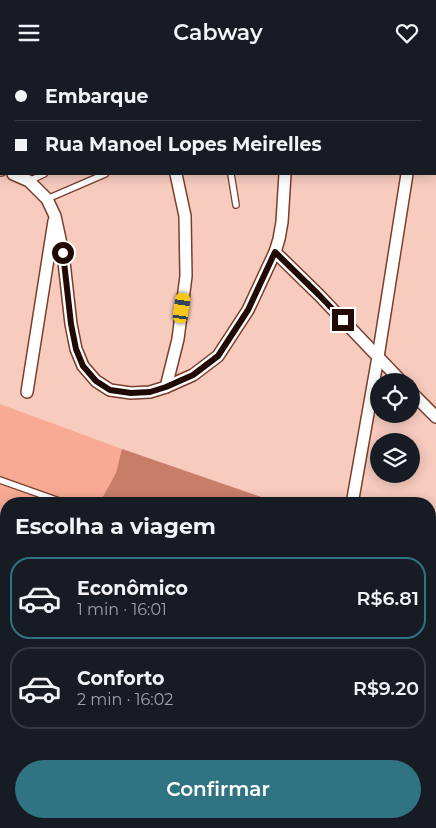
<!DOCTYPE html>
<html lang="pt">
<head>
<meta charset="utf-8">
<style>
  body { margin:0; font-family:Montserrat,sans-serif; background:#20242c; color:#f1f3f6; height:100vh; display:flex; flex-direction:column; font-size:19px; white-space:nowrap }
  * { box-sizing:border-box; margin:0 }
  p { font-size:16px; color:#9ea1a6 }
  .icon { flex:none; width:28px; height:28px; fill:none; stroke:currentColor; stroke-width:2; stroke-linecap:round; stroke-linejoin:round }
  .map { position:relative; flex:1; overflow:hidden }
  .drawer { position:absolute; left:0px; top:432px; width:436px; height:331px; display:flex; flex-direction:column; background:#171b24; border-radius:20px 20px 0 0; box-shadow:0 2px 12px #0003 }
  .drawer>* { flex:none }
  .banner { position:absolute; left:0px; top:0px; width:436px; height:110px; box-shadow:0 2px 12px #0003; display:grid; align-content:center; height:110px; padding:0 15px; background:#171b24 }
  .tools { position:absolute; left:370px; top:308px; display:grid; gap:10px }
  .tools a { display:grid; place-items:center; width:50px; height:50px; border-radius:50%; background:#171b24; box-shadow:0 2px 12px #0003; font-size:25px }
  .end { position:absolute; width:22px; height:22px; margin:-11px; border:6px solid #210904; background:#fff; box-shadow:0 0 0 2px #fff }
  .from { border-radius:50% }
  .car { position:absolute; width:15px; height:30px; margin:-15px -8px; border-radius:6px; box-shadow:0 0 4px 1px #0007; background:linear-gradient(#f5c518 24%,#345 0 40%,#f5c518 0 76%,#345 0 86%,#f5c518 0) }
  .banner b { display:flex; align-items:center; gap:18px; height:48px; font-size:19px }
  .banner b+b { border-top:1px solid #363941 }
  .banner i { width:12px; height:12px; background:#f1f3f6 }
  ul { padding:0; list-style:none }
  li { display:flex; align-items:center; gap:15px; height:82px; margin:0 10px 8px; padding:0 5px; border:2px solid #363941; border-radius:20px }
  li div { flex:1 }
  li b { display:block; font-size:19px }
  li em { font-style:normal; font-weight:600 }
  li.selected { border-color:#307484 }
  li>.icon { width:45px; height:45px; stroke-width:1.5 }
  h2 { padding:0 15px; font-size:22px; line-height:60px }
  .action { display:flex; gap:10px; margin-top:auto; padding:10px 15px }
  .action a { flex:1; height:58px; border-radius:30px; background:#307484; color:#fff; font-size:20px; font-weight:600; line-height:58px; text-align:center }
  header { display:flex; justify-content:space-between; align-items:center; height:65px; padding:0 15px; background:#171b24; font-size:22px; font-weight:600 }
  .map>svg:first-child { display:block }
</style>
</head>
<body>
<header><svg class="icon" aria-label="menu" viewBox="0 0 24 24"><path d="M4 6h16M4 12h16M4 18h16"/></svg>Cabway<svg class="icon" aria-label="heart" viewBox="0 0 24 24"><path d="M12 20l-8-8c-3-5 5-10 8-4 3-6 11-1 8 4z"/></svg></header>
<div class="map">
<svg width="436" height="763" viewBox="0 0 436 763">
  <rect width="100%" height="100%" fill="#f7cbbe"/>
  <g fill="#f8aa95">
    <polygon points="0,339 122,384 273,436 274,439 6,439 6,758 290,758 290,763 0,763"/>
    <polygon points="430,598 436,598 436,700 430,708"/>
  </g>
  <g fill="#c87d68">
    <polygon points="122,384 273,436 274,439 99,439 116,408"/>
    <polygon points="0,450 6,450 6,758 11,758 0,763"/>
  </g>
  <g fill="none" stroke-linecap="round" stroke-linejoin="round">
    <g stroke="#7b3e2d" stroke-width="8">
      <g id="service">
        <polyline points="175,1 177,0"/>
        <polyline points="231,109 236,140"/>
        <polyline points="29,116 44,109"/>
        <polyline points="47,134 105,109"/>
        <polyline points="0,415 62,437"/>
        <polyline points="430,544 436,544"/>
        <polyline points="117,758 130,761"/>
        <polyline points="21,763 31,758"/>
      </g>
    </g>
    <g stroke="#7b3e2d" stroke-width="14">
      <g id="minor">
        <polyline points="114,0 115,1"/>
        <polyline points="270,0 270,1"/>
        <polyline points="424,1 424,0"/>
        <polyline points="435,13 436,13"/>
        <polyline points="0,105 1,105"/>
        <polyline points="13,109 29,116 47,134 55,151 63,188 71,259 76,284 83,301 96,316 110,325 131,328 150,327 166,322 193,310 218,291 248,245 275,187 279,174 282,157 285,109"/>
        <polyline points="275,187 319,230 401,316"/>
        <polyline points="166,322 178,274 186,211 185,151 176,109"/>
        <polyline points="27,327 54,156"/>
        <polyline points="411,327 436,352"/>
        <polyline points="352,439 378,292 407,109"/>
        <polyline points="430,520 436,521"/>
      </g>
    </g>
    <g stroke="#7b3e2d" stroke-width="19">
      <g id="secondary">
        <polyline points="430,713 436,706"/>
        <polyline points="403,763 405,758"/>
      </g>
    </g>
    <use href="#service" stroke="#fff" stroke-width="5.5"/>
    <use href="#minor" stroke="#fff" stroke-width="11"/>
    <use href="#secondary" stroke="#fff" stroke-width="16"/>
  </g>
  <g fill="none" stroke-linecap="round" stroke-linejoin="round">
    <polyline stroke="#210904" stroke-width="6" points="63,188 71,259 76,284 83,301 96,316 110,325 131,328 150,327 166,322 193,310 218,291 248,245 275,187 319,230 343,255"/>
  </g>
</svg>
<div class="tools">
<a><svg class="icon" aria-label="locate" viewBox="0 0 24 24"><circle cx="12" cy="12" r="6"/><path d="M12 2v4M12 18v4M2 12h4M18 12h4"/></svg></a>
<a><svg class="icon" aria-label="layers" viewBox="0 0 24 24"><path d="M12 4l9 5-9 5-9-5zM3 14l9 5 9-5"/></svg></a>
</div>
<i class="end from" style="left:63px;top:188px"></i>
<i class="end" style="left:343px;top:255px"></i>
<i class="car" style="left:182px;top:243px;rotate:8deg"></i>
<div class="banner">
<b><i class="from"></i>Embarque</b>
<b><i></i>Rua Manoel Lopes Meirelles</b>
</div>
<section class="drawer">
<h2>Escolha a viagem</h2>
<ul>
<li class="selected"><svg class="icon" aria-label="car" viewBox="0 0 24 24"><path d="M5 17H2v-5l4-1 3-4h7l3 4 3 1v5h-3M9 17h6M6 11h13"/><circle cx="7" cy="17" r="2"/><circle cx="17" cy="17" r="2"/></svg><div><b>Econômico</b><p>1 min · 16:01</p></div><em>R$6.81</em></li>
<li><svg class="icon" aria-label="car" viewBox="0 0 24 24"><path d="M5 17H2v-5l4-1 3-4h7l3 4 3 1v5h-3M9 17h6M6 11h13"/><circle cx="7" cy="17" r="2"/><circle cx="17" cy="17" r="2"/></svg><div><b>Conforto</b><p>2 min · 16:02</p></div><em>R$9.20</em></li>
</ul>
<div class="action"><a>Confirmar</a></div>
</section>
</div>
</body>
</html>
